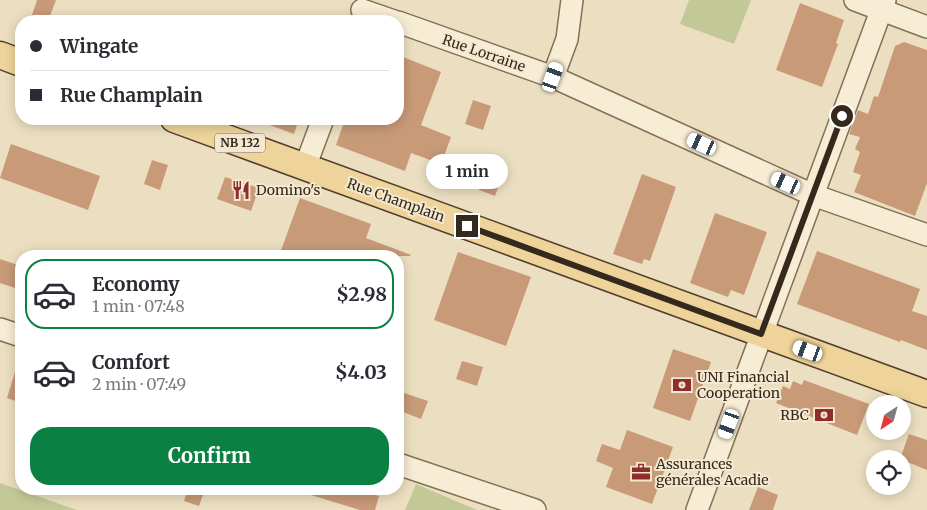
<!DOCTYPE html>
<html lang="en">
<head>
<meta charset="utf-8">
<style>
  body { margin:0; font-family:Merriweather,serif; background:#f7f7f7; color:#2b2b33; height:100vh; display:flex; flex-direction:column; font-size:19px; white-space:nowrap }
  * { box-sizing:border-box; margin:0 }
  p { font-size:16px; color:#7c7c81 }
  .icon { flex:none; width:28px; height:28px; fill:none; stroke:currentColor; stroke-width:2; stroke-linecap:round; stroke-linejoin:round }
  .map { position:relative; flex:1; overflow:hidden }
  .side { position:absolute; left:15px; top:250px; width:389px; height:245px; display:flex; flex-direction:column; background:#fff; border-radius:20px; box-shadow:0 2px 12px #0003 }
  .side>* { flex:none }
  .top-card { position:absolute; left:15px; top:15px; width:389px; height:110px; border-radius:20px; box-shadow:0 2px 12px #0003; display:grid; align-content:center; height:110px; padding:0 15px; background:#fff }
  .needle { width:32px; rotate:216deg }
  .controls { position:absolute; left:866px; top:395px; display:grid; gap:10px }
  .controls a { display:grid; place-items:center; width:45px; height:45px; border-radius:50%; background:#fff; box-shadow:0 2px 12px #0003; font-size:25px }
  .end { position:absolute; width:22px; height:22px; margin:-11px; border:6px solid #35291d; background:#fff; box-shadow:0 0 0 2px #fff }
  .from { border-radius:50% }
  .bubble { position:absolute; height:35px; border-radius:18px; background:#fff; box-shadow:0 2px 12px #0003; font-size:16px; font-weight:700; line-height:35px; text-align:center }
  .car { position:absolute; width:15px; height:30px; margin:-15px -8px; border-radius:6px; box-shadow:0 0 4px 1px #0007; background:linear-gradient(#fff 24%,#345 0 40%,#fff 0 76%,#345 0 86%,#fff 0) }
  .top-card b { display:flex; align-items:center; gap:18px; height:48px; font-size:19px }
  .top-card b+b { border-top:1px solid #e1e1e2 }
  .top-card i { width:12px; height:12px; background:#2b2b33 }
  ul { padding:9px 0 0; list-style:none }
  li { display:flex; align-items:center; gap:15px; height:70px; margin:0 10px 8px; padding:0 5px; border:2px solid transparent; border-radius:20px }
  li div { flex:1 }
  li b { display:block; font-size:19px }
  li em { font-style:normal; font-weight:700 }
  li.active { border-color:#0b8043 }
  li>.icon { width:45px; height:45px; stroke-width:1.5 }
  .primary-button { display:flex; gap:10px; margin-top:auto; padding:10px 15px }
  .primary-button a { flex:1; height:58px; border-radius:20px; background:#0b8043; color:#fff; font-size:20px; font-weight:700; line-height:58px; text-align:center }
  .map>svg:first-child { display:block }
</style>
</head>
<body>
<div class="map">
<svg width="927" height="510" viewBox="0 0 927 510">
  <rect width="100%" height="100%" fill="#ecdfc1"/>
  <g fill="#c3c996">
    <polygon points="689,0 751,0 734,44 680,24"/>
    <polygon points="0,483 77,510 0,510"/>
    <polygon points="416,484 477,510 405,510"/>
  </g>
  <g fill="#c89a78">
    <polygon points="37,0 56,0 48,21 30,21"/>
    <polygon points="800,3 844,20 836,43 838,44 822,87 776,70"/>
    <polygon points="904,42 927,50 927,183 915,216 854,192 861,175 853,172 860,152 855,149 860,137 849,134 858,110 868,114 874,96 878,97 895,46"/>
    <polygon points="398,55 441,72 421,125 451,137 441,164 411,153 405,171 336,145 345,119 398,119"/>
    <polygon points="473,100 491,106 483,130 465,124"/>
    <polygon points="256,119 299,119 294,134 256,120"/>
    <polygon points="11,144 100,176 88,210 0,178"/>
    <polygon points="152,160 168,165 160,190 144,184"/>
    <polygon points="489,162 505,168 495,196 479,190"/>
    <polygon points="642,174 676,187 650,261 644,259 642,264 613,254"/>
    <polygon points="225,177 259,188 251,211 217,199"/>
    <polygon points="300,198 371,224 366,238 411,255 410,256 279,256"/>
    <polygon points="715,213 767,232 744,295 731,290 728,297 690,283"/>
    <polygon points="817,251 920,289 912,311 927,316 927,350 901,340 900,342 797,304"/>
    <polygon points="458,252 531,277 506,346 434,320"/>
    <polygon points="0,259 21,266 21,290 0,283"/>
    <polygon points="673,349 711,362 690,421 653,408"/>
    <polygon points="462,361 483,367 477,386 456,379"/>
    <polygon points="18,362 21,363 21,403 7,398"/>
    <polygon points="804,380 869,404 857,435 776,403 783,386 790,389 793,381 802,385"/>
    <polygon points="401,392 428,401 421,419 398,410 398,402"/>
    <polygon points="627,430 673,447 652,504 606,487 613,468 596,461 602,444 620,450"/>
    <polygon points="909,434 927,440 927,470 900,459"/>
    <polygon points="758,487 778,495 773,510 749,510"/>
    <polygon points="188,489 205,489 199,506 184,501"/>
    <polygon points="302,489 356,489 379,496 375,510 360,510 301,492"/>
  </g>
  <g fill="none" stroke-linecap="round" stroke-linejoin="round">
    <g stroke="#847059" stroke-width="24">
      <g id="minor">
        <polyline points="855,0 927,27"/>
        <polyline points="362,10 394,21"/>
        <polyline points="398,22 553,77 567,39 572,0"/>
        <polyline points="553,77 813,195 927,235"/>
        <polyline points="305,167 323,119"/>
        <polyline points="0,329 21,336"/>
        <polyline points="398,464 535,510"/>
        <polyline points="697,510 885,0"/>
      </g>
    </g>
    <g stroke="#523f2e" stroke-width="29">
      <g id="major">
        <polyline points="0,55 21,63"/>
        <polyline points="174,119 927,394"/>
      </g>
    </g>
    <use href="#minor" stroke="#f7ecd4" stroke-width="21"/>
    <use href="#major" stroke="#eed49a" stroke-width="26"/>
  </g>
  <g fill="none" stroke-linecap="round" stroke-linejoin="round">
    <polyline stroke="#35291d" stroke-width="6" points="467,226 761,334 842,116"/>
  </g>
  <defs>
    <g id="restaurant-bare" transform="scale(1.5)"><path d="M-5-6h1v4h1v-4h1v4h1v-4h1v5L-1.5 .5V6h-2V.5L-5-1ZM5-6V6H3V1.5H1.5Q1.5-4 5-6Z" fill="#912c2d" stroke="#f4e9d0" stroke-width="2.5" paint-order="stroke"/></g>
    <g id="bank-bare" transform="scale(1.5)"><path d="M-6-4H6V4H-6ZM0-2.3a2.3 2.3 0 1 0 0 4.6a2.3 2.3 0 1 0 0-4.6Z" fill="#912c2d" stroke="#f4e9d0" stroke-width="2.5" paint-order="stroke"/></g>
    <g id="office-bare" transform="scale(1.5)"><path d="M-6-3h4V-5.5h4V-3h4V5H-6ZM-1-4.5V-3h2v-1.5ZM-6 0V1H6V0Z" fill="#912c2d" stroke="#f4e9d0" stroke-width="2.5" paint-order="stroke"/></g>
  </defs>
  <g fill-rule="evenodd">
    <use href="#restaurant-bare" x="241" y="190"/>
    <use href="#bank-bare" x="682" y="385"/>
    <use href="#bank-bare" x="824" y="415"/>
    <use href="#office-bare" x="641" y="472"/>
  </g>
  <g text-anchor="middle" stroke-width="4" stroke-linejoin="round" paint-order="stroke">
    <rect fill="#f4e9d0" stroke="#6e6353" stroke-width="1" x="215" y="133.5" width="50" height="19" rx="4"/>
    <g font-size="12" font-weight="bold" fill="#35291d">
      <text x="240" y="147">NB 132</text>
    </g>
    <g font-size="14" fill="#35291d" stroke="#f4e9d0">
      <text transform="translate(484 53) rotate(19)" y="5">Rue Lorraine</text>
      <text transform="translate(396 200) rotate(20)" y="5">Rue Champlain</text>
    </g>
    <g font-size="14" fill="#35291d" stroke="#f4e9d0" text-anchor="start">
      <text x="256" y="195">Domino's</text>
      <text x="697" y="382">UNI Financial<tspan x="697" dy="16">Cooperation</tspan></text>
      <text x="809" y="420" text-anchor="end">RBC</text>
      <text x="656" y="469">Assurances<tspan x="656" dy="16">générales Acadie</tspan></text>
    </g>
  </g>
</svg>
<div class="controls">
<a><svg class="needle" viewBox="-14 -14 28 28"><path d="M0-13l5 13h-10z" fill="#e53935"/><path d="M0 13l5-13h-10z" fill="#7c7c81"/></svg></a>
<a><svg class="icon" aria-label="locate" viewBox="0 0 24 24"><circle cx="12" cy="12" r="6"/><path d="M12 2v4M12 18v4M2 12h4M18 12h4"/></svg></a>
</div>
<i class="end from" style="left:842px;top:116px"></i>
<i class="end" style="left:467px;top:226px"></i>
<div class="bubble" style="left:426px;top:154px;width:82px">1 min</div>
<i class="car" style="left:553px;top:77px;rotate:20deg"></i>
<i class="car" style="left:702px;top:144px;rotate:294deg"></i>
<i class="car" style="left:786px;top:183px;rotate:294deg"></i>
<i class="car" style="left:808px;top:351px;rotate:290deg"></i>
<i class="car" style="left:729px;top:424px;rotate:200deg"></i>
<div class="top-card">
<b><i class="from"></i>Wingate</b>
<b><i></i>Rue Champlain</b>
</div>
<section class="side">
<ul>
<li class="active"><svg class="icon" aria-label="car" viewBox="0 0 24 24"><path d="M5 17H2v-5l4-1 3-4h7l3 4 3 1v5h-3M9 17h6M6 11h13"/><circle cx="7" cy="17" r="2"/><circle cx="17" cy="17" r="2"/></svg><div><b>Economy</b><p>1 min · 07:48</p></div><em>$2.98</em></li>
<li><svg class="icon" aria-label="car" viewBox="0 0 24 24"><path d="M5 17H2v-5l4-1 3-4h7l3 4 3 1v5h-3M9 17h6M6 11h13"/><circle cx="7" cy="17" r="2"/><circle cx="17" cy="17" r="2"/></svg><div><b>Comfort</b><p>2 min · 07:49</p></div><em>$4.03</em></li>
</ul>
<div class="primary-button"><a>Confirm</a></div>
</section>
</div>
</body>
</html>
